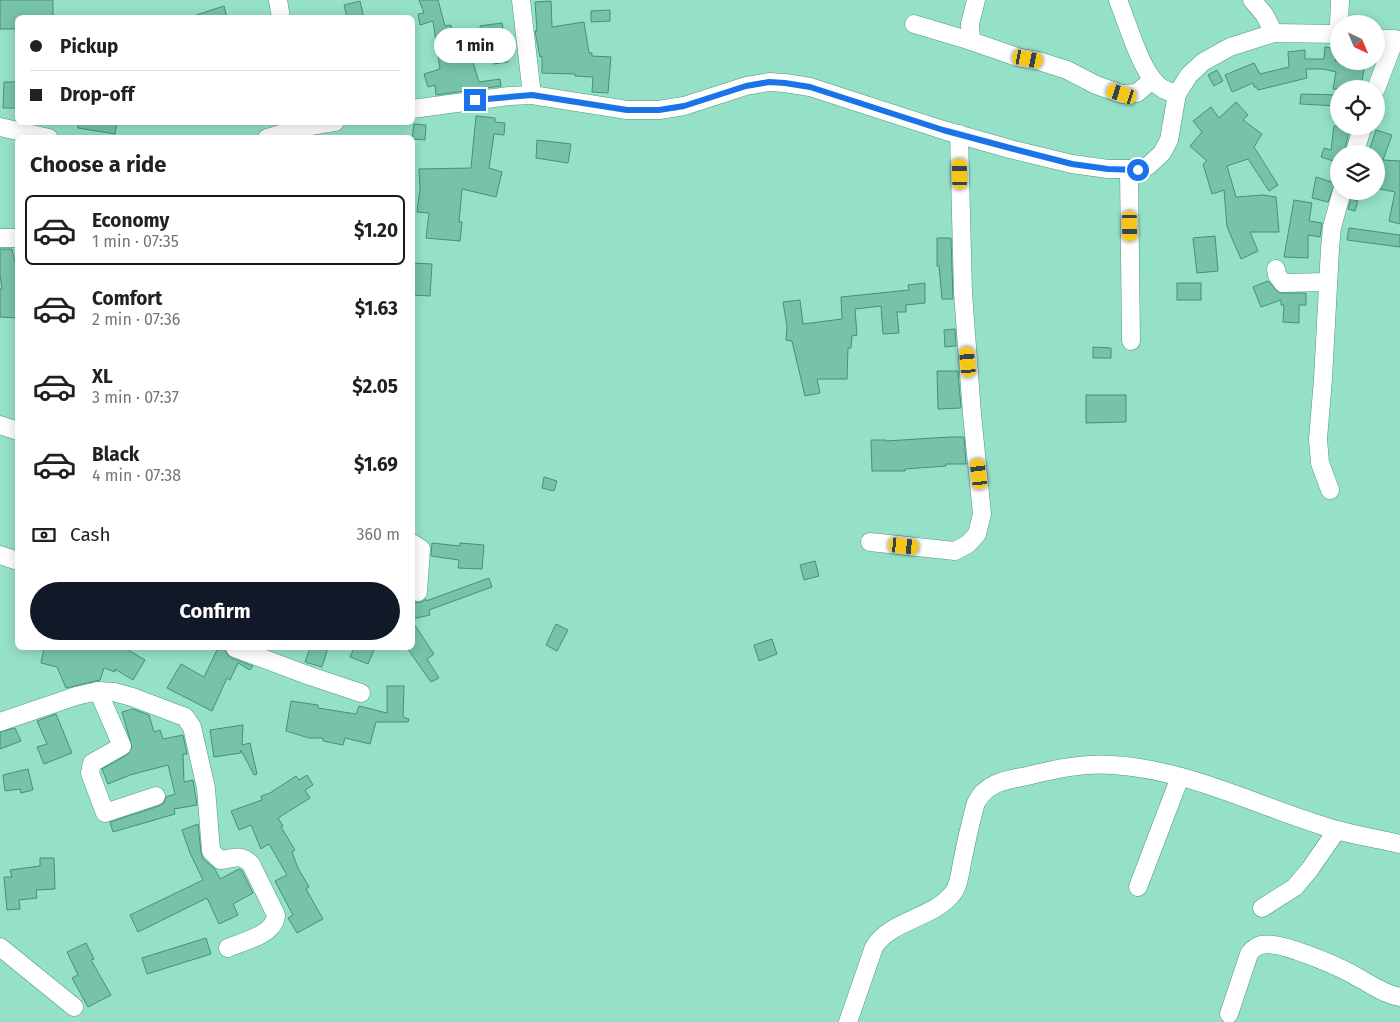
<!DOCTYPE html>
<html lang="en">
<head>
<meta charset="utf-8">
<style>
  body { margin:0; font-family:"Fira Sans",sans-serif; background:#f2f2f2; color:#202124; height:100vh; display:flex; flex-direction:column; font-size:19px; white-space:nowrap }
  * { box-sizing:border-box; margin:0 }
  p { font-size:16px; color:#757577 }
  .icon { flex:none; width:28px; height:28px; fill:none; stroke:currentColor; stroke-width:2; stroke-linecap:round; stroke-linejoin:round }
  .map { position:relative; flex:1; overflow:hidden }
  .panel { position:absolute; left:15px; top:135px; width:400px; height:515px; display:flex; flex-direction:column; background:#fff; border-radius:8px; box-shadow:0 2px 12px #0003 }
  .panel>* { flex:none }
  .guide { position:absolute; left:15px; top:15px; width:400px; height:110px; border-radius:8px; box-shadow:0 2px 12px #0003; display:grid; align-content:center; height:110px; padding:0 15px; background:#fff }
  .needle { width:32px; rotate:136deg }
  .fabs { position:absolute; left:1330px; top:15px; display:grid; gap:10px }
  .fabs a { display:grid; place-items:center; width:55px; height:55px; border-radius:50%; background:#fff; box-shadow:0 2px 12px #0003; font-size:25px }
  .end { position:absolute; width:22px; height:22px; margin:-11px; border:6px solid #1a73e8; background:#fff; box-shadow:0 0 0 2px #fff }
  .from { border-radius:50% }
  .bubble { position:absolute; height:35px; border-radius:18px; background:#fff; box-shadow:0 2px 12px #0003; font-size:16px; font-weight:700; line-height:35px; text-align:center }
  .car { position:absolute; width:15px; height:30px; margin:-15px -8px; border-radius:6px; box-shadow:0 0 4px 1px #0007; background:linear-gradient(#f5c518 24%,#345 0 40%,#f5c518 0 76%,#345 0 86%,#f5c518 0) }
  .guide b { display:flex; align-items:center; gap:18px; height:48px; font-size:19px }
  .guide b+b { border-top:1px solid #e0e0e0 }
  .guide i { width:12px; height:12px; background:#202124 }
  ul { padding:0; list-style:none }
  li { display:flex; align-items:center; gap:15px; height:70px; margin:0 10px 8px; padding:0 5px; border:2px solid transparent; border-radius:8px }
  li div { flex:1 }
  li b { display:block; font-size:19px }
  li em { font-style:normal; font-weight:700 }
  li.selected { border-color:#111827 }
  li>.icon { width:45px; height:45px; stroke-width:1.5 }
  h2 { padding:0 15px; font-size:22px; line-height:60px }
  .pay { display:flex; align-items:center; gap:12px; height:55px; padding:0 15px; font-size:19px }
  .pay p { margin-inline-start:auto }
  .primary-button { display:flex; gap:10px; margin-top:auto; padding:10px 15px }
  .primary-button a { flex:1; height:58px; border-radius:30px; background:#111827; color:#fff; font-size:20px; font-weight:700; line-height:58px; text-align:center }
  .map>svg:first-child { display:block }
</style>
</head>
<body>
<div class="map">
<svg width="1400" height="1022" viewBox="0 0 1400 1022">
  <rect width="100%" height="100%" fill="#95e1c7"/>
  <g fill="#77c3aa" stroke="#449079">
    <polygon points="0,0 53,0 53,16 19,16 18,29 0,29"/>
    <polygon points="419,0 438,0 445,26 451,25 454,47 482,43 480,26 502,23 508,62 494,64 493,56 472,59 479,82 500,79 501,86 436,95 435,85 428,87 424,74 440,69 433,21 420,25 418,14 424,13"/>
    <polygon points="360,1 364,18 347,18 344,5"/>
    <polygon points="551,1 552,27 584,22 589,53 592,53 592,56 611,57 608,93 592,92 593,77 575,76 575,74 542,73 542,56 540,57 535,31 537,31 535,2"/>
    <polygon points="224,6 227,18 196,18 196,15"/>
    <polygon points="610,10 610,21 591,22 591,11"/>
    <polygon points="1325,47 1337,49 1335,61 1365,61 1361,89 1333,89 1336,72 1323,69 1306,69 1307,78 1258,90 1256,87 1254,87 1253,83 1232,92 1225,75 1254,63 1260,74 1289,67 1288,52 1305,50 1305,59 1324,59"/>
    <polygon points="1217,70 1223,81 1214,86 1208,75"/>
    <polygon points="4,82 18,82 18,108 3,108"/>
    <polygon points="1301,94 1339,95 1339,106 1300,104"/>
    <polygon points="1236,102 1248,115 1243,120 1262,134 1254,147 1278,185 1269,191 1248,159 1227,166 1236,197 1263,195 1276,197 1279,232 1250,232 1258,251 1241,259 1227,227 1224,190 1212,194 1203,164 1207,161 1190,146 1202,132 1193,121 1211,107 1219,118"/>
    <polygon points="476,116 495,118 495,122 505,123 504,135 494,134 489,168 502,172 496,197 462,189 459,222 462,222 460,241 426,238 429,213 417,212 420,188 419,169 471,168"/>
    <polygon points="78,122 117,122 115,134 78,128"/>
    <polygon points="414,124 426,125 425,140 412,139"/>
    <polygon points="1334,126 1350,126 1344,154 1339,154 1339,163 1321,157 1324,148 1331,150"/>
    <polygon points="1376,130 1392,135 1383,160 1400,161 1400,224 1389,221 1395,192 1376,188 1376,154 1368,154"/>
    <polygon points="537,140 571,144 568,163 536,158"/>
    <polygon points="1316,177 1335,183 1328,202 1312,198"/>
    <polygon points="1351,199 1358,201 1355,211 1348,209"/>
    <polygon points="1294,200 1312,203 1309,221 1322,223 1320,237 1308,235 1308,258 1284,257"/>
    <polygon points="1349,228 1400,235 1400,247 1347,240"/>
    <polygon points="1215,236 1218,271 1197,273 1193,238"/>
    <polygon points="937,238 951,238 953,299 942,299 939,266 937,266"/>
    <polygon points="0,249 12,249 18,276 18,318 0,317 0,289 2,289 0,275"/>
    <polygon points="412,263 432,264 430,296 412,295"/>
    <polygon points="1268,281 1279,293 1306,293 1306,305 1299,305 1299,323 1283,322 1284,305 1281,305 1281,300 1261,307 1253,287"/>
    <polygon points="925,283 925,303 906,305 906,312 897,312 899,333 883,334 881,306 855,309 857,335 852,336 851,348 848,348 847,379 817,379 820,393 805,396 792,341 786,340 787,327 783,302 800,300 803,324 842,319 841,297 909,290 908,285"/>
    <rect x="1177" y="283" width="24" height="17"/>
    <polygon points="955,329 956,346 945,347 944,330"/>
    <polygon points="1093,347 1111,348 1111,358 1093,358"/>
    <polygon points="937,371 958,371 961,408 938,409"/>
    <polygon points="1086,395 1126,395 1126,422 1086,423"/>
    <polygon points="950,437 964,437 966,464 946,464 946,466 905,469 905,471 872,471 871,440 886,440 886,441"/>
    <polygon points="544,477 557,481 554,491 542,488"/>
    <polygon points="432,543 460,546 460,543 484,545 482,569 458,568 459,560 431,556"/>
    <polygon points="815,561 819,576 804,580 800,565"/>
    <polygon points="489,578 492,587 429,610 430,615 412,619 412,603 422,602 426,599 426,601"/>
    <polygon points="412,621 434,654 427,659 439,678 431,682 407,648 412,648"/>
    <polygon points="556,624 568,630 557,651 546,645"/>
    <polygon points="772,639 777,654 759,661 754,645"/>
    <polygon points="44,648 125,648 145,660 133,680 115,669 115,672 104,668 100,680 66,688 57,667 41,663"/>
    <polygon points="218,648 225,648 227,654 231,658 253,666 250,670 238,663 230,680 227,678 212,711 167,688 181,664 204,677"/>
    <polygon points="310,648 328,648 322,667 305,662"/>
    <polygon points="354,648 375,648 368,664 350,657"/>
    <polygon points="387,686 404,686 403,717 409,719 408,722 376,722 370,744 345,738 343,745 323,741 323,738 309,738 286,731 291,701 318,705 318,708 356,714 359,706 387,713"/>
    <polygon points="133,709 149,715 154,732 160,730 163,739 183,735 187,754 183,754 184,782 193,780 197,805 174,809 175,814 113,832 110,822 159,806 164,803 166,797 175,794 168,765 130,775 108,784 102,769 127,755 132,747 122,712"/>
    <polygon points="56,714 72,753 44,764 37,747 47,744 37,721"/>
    <polygon points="243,725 242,745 250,743 257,774 254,775 241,750 241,753 214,757 210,730"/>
    <polygon points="15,728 21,741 0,749 0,732"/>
    <polygon points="28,769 33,790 21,793 20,789 5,791 3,775"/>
    <polygon points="307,775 313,785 305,790 310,798 278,818 283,826 281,827 295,850 292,852 298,868 309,887 306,889 323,919 297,933 288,918 293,915 275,881 287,875 269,844 261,849 251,825 239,830 231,811 262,800 261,796 270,793 296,776 299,780"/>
    <polygon points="198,824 201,852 203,859 215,869 220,879 239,869 242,871 253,893 233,904 238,915 219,924 207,898 138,932 130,915 203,880 190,853 182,830"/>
    <polygon points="40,858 54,858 55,889 36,890 37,898 19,900 20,909 7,910 4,877 12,877 10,870 40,866"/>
    <polygon points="206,938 211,954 147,974 142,958"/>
    <polygon points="86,943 94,959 91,960 111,995 88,1007 72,978 78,975 67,952"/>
  </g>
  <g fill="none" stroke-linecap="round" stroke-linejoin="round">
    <g stroke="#4d9881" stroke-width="19">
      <g id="minor">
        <polyline points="278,0 281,18"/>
        <polyline points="521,0 532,95"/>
        <polyline points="976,0 970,24 971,41 1017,57 1039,61 1067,70 1096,85 1122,94 1137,93 1152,80"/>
        <path d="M1118,0c9,22 21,64 36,81 6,8 14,11 23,13"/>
        <polyline points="1252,0 1264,14 1274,33"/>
        <polyline points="914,24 971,41"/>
        <polyline points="1339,24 1340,0"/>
        <polyline points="1376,38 1400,40"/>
        <polyline points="1376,89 1395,39"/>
        <polyline points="412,109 509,96 532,95 627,110 659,110 684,106 746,86 769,82 785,83 810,87 943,130 1010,149 1072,164 1108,169 1137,169 1148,166 1162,153 1169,140 1177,94 1189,75 1203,62 1230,47 1274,33 1339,34"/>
        <polyline points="0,127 49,138"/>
        <polyline points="267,138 300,128 335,122"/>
        <polyline points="1354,154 1363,126"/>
        <polyline points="1129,169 1131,341"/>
        <polyline points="0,238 18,238"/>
        <polyline points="1276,269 1277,275 1283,283 1328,282"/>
        <polyline points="0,425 18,431"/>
        <polyline points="1330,490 1320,463 1318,439 1323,379 1330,249 1332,227 1342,191"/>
        <polyline points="870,542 955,551 968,544 977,534 982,514 972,414 963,293 959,134"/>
        <polyline points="412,543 421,549 418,592"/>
        <polyline points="0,555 18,561"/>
        <polyline points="235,648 310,676 361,693"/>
        <polyline points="98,691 122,746 92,763 90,773 105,813 156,796"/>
        <path d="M0,722l76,-26 22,-5 16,1 18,5 53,20 7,10 14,61 5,63 9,9c13,-1 20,-7 31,4l25,51c-1,20 -33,26 -48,33"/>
        <polyline points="1138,887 1180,777"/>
        <polyline points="1262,908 1295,887 1310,869 1337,830"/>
        <polyline points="0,947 74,1007"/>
        <path d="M1229,1014l20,-60c3,-4 7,-8 12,-9 17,-5 74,20 91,29 15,8 31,20 48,23"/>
        <path d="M848,1022l26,-75c18,-28 59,-28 79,-54 6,-8 7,-20 9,-30 4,-20 8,-40 14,-60 10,-21 31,-23 51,-27 28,-7 56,-13 86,-11 79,5 150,44 224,65 21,6 42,9 63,14"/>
      </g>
    </g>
    <use href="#minor" stroke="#fff" stroke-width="18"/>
  </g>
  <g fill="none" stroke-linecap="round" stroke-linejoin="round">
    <polyline stroke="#1a73e8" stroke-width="6" points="475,100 532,95 627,110 659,110 684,106 746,86 769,82 785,83 810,87 943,130 1010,148 1072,164 1108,169 1138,170"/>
  </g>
</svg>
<div class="fabs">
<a><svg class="needle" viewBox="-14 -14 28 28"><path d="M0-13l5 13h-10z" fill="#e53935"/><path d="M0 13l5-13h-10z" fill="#757577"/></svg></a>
<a><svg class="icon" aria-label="locate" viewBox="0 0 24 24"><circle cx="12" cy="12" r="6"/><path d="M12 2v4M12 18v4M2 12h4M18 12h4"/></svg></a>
<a><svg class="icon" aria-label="layers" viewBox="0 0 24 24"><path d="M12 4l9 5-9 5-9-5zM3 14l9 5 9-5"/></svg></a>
</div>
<i class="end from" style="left:1138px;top:170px"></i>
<i class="end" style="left:475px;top:100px"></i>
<div class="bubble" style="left:434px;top:28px;width:82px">1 min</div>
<i class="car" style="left:1028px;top:59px;rotate:101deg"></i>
<i class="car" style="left:1122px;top:94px;rotate:288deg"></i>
<i class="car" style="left:960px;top:174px;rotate:359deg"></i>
<i class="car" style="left:1130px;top:226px;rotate:179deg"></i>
<i class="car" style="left:968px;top:362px;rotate:355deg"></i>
<i class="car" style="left:979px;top:474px;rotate:353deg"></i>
<i class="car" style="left:904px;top:546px;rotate:96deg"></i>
<div class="guide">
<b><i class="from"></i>Pickup</b>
<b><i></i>Drop-off</b>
</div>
<section class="panel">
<h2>Choose a ride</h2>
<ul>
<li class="selected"><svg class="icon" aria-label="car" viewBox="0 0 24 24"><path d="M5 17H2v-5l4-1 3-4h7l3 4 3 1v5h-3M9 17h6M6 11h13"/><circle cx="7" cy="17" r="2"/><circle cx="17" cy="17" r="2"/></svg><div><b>Economy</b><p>1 min · 07:35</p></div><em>$1.20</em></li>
<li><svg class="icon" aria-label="car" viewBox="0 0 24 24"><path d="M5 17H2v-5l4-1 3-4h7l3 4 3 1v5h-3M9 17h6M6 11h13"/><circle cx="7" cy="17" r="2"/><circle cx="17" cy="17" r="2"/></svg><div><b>Comfort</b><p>2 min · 07:36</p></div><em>$1.63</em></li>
<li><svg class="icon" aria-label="car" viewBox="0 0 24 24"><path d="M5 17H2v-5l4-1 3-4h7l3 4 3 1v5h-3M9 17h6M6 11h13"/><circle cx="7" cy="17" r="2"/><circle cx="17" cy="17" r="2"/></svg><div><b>XL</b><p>3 min · 07:37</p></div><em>$2.05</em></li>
<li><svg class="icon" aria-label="car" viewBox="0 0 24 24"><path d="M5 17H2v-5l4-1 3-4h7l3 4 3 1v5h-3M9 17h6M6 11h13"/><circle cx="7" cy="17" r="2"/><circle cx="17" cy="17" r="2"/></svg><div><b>Black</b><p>4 min · 07:38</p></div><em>$1.69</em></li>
</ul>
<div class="pay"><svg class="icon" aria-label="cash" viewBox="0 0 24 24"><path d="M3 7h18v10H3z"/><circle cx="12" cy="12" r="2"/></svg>Cash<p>360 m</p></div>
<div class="primary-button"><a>Confirm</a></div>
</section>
</div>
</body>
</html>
